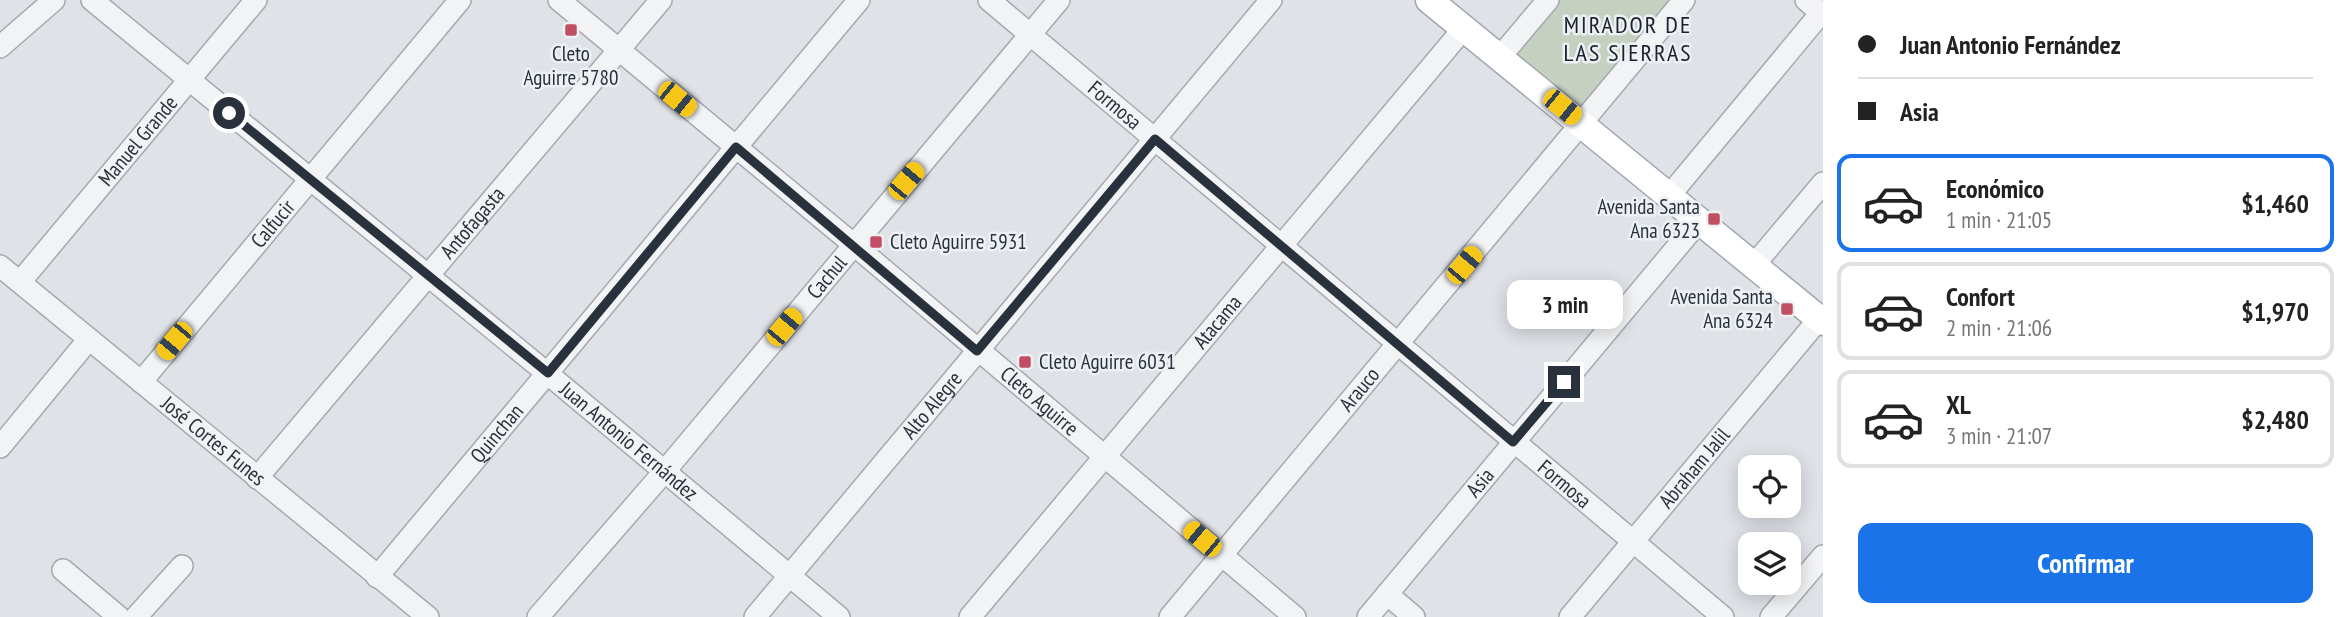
<!DOCTYPE html>
<html lang="es">
<head>
<meta charset="utf-8">
<style>
  body { margin:0; font-family:"PT Sans Narrow",sans-serif; background:#f6f6f6; color:#222; height:100vh; display:flex; flex-direction:column; font-size:26px; white-space:nowrap }
  * { box-sizing:border-box; margin:0 }
  p { font-size:23px; color:#767676 }
  .icon { flex:none; width:38px; height:38px; fill:none; stroke:currentColor; stroke-width:2; stroke-linecap:round; stroke-linejoin:round }
  .map { position:relative; flex:1; overflow:hidden }
  .details { display:flex; flex-direction:column; background:#fff; width:525px }
  .details>* { flex:none }
  .hud { display:grid; align-content:center; height:154px; padding:0 35px; background:#fff }
  .tools { position:absolute; left:1738px; top:455px; display:grid; gap:14px }
  .tools a { display:grid; place-items:center; width:63px; height:63px; border-radius:14px; background:#fff; box-shadow:0 4px 18px #0003; font-size:35px }
  .end { position:absolute; width:32px; height:32px; margin:-16px; border:9px solid #29313c; background:#fff; box-shadow:0 0 0 4px #fff }
  .from { border-radius:50% }
  .bubble { position:absolute; height:49px; border-radius:14px; background:#fff; box-shadow:0 4px 18px #0003; font-size:23px; font-weight:800; line-height:49px; text-align:center }
  .car { position:absolute; width:21px; height:42px; margin:-21px -10px; border-radius:9px; box-shadow:0 0 5px 2px #0007; background:linear-gradient(#f5c518 24%,#345 0 40%,#f5c518 0 76%,#345 0 86%,#f5c518 0) }
  .hud b { display:flex; align-items:center; gap:24px; height:66px; font-size:26px }
  .hud b+b { border-top:2px solid #e0e0e0 }
  .hud i { width:18px; height:18px; background:#222 }
  ul { padding:0; list-style:none }
  li { display:flex; align-items:center; gap:21px; height:98px; margin:0 14px 10px; padding:0 21px; border:4px solid #e0e0e0; border-radius:14px }
  li div { flex:1 }
  li b { display:block; font-size:26px }
  li em { font-style:normal; font-weight:800 }
  li.current { border-color:#1a73e8 }
  li>.icon { width:63px; height:63px; stroke-width:1.5 }
  .primary-button { display:flex; gap:14px; margin-top:auto; padding:14px 35px }
  .primary-button a { flex:1; height:80px; border-radius:14px; background:#1a73e8; color:#fff; font-size:28px; font-weight:800; line-height:80px; text-align:center }
  main { display:flex; flex:1; min-height:0 }
  .map>svg:first-child { display:block }
</style>
</head>
<body>
<main>
<div class="map">
<svg width="1823" height="617" viewBox="0 0 1823 617">
  <rect width="100%" height="100%" fill="#dfe2e7"/>
  <polygon fill="#c5d0c1" points="1554,0 1678,0 1584,113 1511,52"/>
  <g fill="none" stroke-linecap="round" stroke-linejoin="round">
    <g stroke="#a5a9b0" stroke-width="24">
      <g id="minor">
        <path id="s1" d="M92,0l456,374 291,243"/>
        <path id="s2" d="M559,0l294,244 442,373"/>
        <path id="s3" d="M989,0c245,205 488,412 734,617"/>
        <polyline points="1806,0 1823,15"/>
        <polyline points="0,47 54,0"/>
        <polyline points="1500,57 1548,0"/>
        <polyline points="1669,196 1821,13"/>
        <polyline points="1754,265 1823,183"/>
        <path id="s4" d="M0,266l428,351"/>
        <path id="s5" d="M20,282l236,-282"/>
        <path id="s6" d="M141,382l319,-382"/>
        <polyline points="0,447 89,339"/>
        <path id="s7" d="M257,478l404,-478"/>
        <polyline points="63,570 119,617"/>
        <path id="s8" d="M377,577l482,-577"/>
        <polyline points="1387,594 1414,617"/>
        <polyline points="136,617 182,566"/>
        <path id="s9" d="M538,617l126,-145 395,-472"/>
        <path id="s10" d="M755,617l516,-617"/>
        <path id="s11" d="M970,617l494,-589"/>
        <path id="s12" d="M1170,617l514,-617"/>
        <path id="s13" d="M1368,617l331,-396"/>
        <path id="s14" d="M1570,617l249,-298"/>
        <polyline points="1771,617 1823,556"/>
      </g>
    </g>
    <g stroke="#9fa7b1" stroke-width="29">
      <polyline id="major" points="1429,0 1823,322"/>
    </g>
    <use href="#minor" stroke="#f1f3f5" stroke-width="21"/>
    <use href="#major" stroke="#fff" stroke-width="26"/>
  </g>
  <g fill="none" stroke-linecap="round" stroke-linejoin="round">
    <polyline stroke="#29313c" stroke-width="9" points="229,113 548,373 736,147 977,351 1155,139 1513,442 1564,382"/>
  </g>
  <g fill="#c04f63" stroke="#eef1f4" stroke-width="2.5">
    <rect x="564" y="23" width="14" height="14" rx="3.5"/>
    <rect x="1707" y="212" width="14" height="14" rx="3.5"/>
    <rect x="869" y="235" width="14" height="14" rx="3.5"/>
    <rect x="1780" y="302" width="14" height="14" rx="3.5"/>
    <rect x="1018" y="355" width="14" height="14" rx="3.5"/>
  </g>
  <g text-anchor="middle" stroke-width="5" stroke-linejoin="round" paint-order="stroke">
    <g font-size="21" fill="#29313c" stroke="#eef1f4" text-anchor="end">
      <text x="571" y="61" text-anchor="middle">Cleto<tspan x="571" dy="24">Aguirre 5780</tspan></text>
      <text x="1700" y="214">Avenida Santa<tspan x="1700" dy="24">Ana 6323</tspan></text>
      <text x="890" y="249" text-anchor="start">Cleto Aguirre 5931</text>
      <text x="1773" y="304">Avenida Santa<tspan x="1773" dy="24">Ana 6324</tspan></text>
      <text x="1039" y="369" text-anchor="start">Cleto Aguirre 6031</text>
    </g>
    <g font-size="21" fill="#29313c" stroke="#eef1f4">
      <text dy="7" stroke="none"><textPath href="#s3" startOffset="164">Formosa</textPath></text>
      <text dy="7" stroke="none"><textPath href="#s5" startOffset="184">Manuel Grande</textPath></text>
      <text dy="7" stroke="none"><textPath href="#s6" startOffset="206">Calfucir</textPath></text>
      <text dy="7" stroke="none"><textPath href="#s7" startOffset="334">Antofagasta</textPath></text>
      <text dy="7" stroke="none"><textPath href="#s9" startOffset="446">Cachul</textPath></text>
      <text dy="7" stroke="none"><textPath href="#s11" startOffset="385">Atacama</textPath></text>
      <text dy="7" stroke="none"><textPath href="#s12" startOffset="296">Arauco</textPath></text>
      <text dy="7" stroke="none"><textPath href="#s2" startOffset="626">Cleto Aguirre</textPath></text>
      <text dy="7" stroke="none"><textPath href="#s10" startOffset="276">Alto Alegre</textPath></text>
      <text dy="7" stroke="none"><textPath href="#s8" startOffset="187">Quinchan</textPath></text>
      <text dy="7" stroke="none"><textPath href="#s1" startOffset="695">Juan Antonio Fernández</textPath></text>
      <text dy="7" stroke="none"><textPath href="#s4" startOffset="276">José Cortes Funes</textPath></text>
      <text dy="7" stroke="none"><textPath href="#s14" startOffset="194">Abraham Jalil</textPath></text>
      <text dy="7" stroke="none"><textPath href="#s13" startOffset="175">Asia</textPath></text>
      <text dy="7" stroke="none"><textPath href="#s3" startOffset="752">Formosa</textPath></text>
    </g>
    <g font-size="24" letter-spacing="2" fill="#1b222d" stroke="#eef1f4">
      <text x="1628" y="33">MIRADOR DE<tspan x="1628" dy="28">LAS SIERRAS</tspan></text>
    </g>
  </g>
</svg>
<div class="tools">
<a><svg class="icon" aria-label="locate" viewBox="0 0 24 24"><circle cx="12" cy="12" r="6"/><path d="M12 2v4M12 18v4M2 12h4M18 12h4"/></svg></a>
<a><svg class="icon" aria-label="layers" viewBox="0 0 24 24"><path d="M12 4l9 5-9 5-9-5zM3 14l9 5 9-5"/></svg></a>
</div>
<i class="end from" style="left:229px;top:113px"></i>
<i class="end" style="left:1564px;top:382px"></i>
<div class="bubble" style="left:1507px;top:280px;width:116px">3 min</div>
<i class="car" style="left:677px;top:99px;rotate:129deg"></i>
<i class="car" style="left:1562px;top:107px;rotate:129deg"></i>
<i class="car" style="left:906px;top:181px;rotate:40deg"></i>
<i class="car" style="left:1464px;top:265px;rotate:40deg"></i>
<i class="car" style="left:784px;top:327px;rotate:40deg"></i>
<i class="car" style="left:174px;top:341px;rotate:220deg"></i>
<i class="car" style="left:1202px;top:539px;rotate:310deg"></i>
</div>
<section class="details">
<div class="hud">
<b><i class="from"></i>Juan Antonio Fernández</b>
<b><i></i>Asia</b>
</div>
<ul>
<li class="current"><svg class="icon" aria-label="car" viewBox="0 0 24 24"><path d="M5 17H2v-5l4-1 3-4h7l3 4 3 1v5h-3M9 17h6M6 11h13"/><circle cx="7" cy="17" r="2"/><circle cx="17" cy="17" r="2"/></svg><div><b>Económico</b><p>1 min · 21:05</p></div><em>$1,460</em></li>
<li><svg class="icon" aria-label="car" viewBox="0 0 24 24"><path d="M5 17H2v-5l4-1 3-4h7l3 4 3 1v5h-3M9 17h6M6 11h13"/><circle cx="7" cy="17" r="2"/><circle cx="17" cy="17" r="2"/></svg><div><b>Confort</b><p>2 min · 21:06</p></div><em>$1,970</em></li>
<li><svg class="icon" aria-label="car" viewBox="0 0 24 24"><path d="M5 17H2v-5l4-1 3-4h7l3 4 3 1v5h-3M9 17h6M6 11h13"/><circle cx="7" cy="17" r="2"/><circle cx="17" cy="17" r="2"/></svg><div><b>XL</b><p>3 min · 21:07</p></div><em>$2,480</em></li>
</ul>
<div class="primary-button"><a>Confirmar</a></div>
</section>
</main>
</body>
</html>
